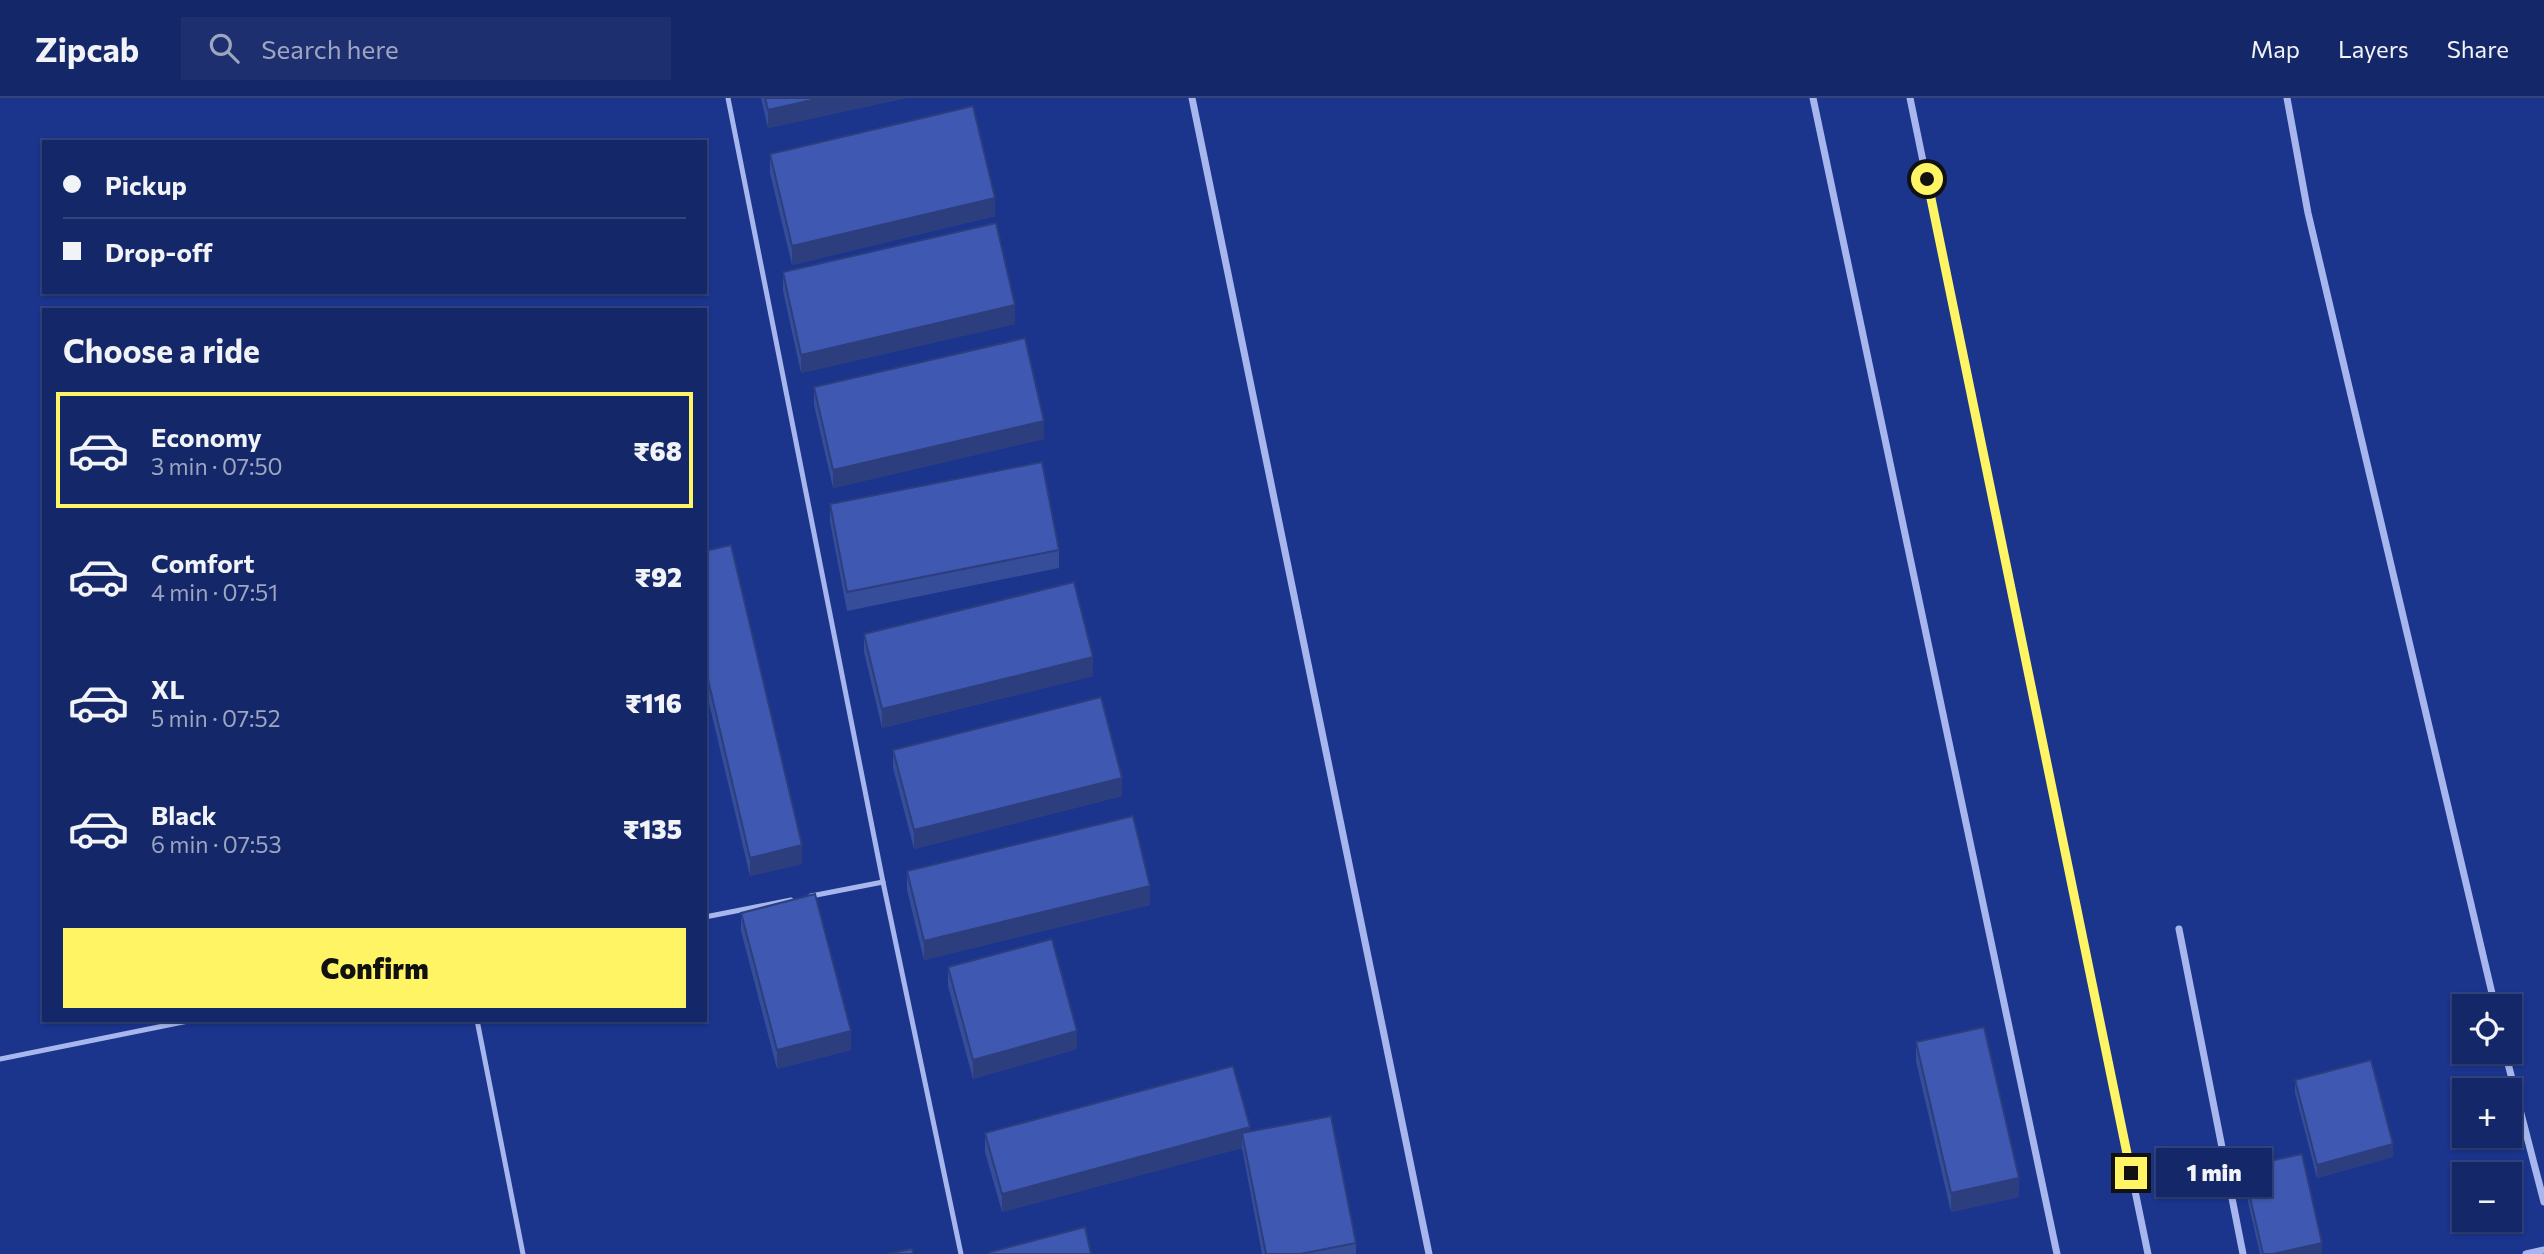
<!DOCTYPE html>
<html lang="en">
<head>
<meta charset="utf-8">
<style>
  body { margin:0; font-family:Commissioner,sans-serif; background:#1d2f6f; color:#f1f3f6; height:100vh; display:flex; flex-direction:column; font-size:26px; white-space:nowrap }
  * { box-sizing:border-box; margin:0 }
  p { font-size:23px; color:#9da5c0 }
  .icon { flex:none; width:38px; height:38px; fill:none; stroke:currentColor; stroke-width:2; stroke-linecap:round; stroke-linejoin:round }
  .map { position:relative; flex:1; overflow:hidden }
  .drawer { position:absolute; left:42px; top:210px; width:665px; height:714px; display:flex; flex-direction:column; background:#142769; border-radius:0px; box-shadow:0 2px 5px #0004,0 0 0 2px #33447d }
  .drawer>* { flex:none }
  .guide { position:absolute; left:42px; top:42px; width:665px; height:154px; border-radius:0px; box-shadow:0 2px 5px #0004,0 0 0 2px #33447d; display:grid; align-content:center; height:154px; padding:0 21px; background:#142769 }
  .controls { position:absolute; left:2452px; top:896px; display:grid; gap:14px }
  .controls a { display:grid; place-items:center; width:70px; height:70px; border-radius:0px; background:#142769; box-shadow:0 2px 5px #0004,0 0 0 2px #33447d; font-size:35px }
  .end { position:absolute; width:32px; height:32px; margin:-16px; border:9px solid #fef464; background:#111; box-shadow:0 0 0 4px #111 }
  .from { border-radius:50% }
  .bubble { position:absolute; height:49px; border-radius:0px; background:#142769; box-shadow:0 2px 5px #0004,0 0 0 2px #33447d; font-size:23px; font-weight:800; line-height:49px; text-align:center }
  .guide b { display:flex; align-items:center; gap:24px; height:66px; font-size:26px }
  .guide b+b { border-top:2px solid #33447d }
  .guide i { width:18px; height:18px; background:#f1f3f6 }
  ul { padding:0; list-style:none }
  li { display:flex; align-items:center; gap:21px; height:116px; margin:0 14px 10px; padding:0 7px; border:4px solid transparent; border-radius:0px }
  li div { flex:1 }
  li b { display:block; font-size:26px }
  li em { font-style:normal; font-weight:800 }
  li.current { border-color:#fef464 }
  li>.icon { width:63px; height:63px; stroke-width:1.5 }
  h2 { padding:0 21px; font-size:32px; line-height:84px }
  .primary-button { display:flex; gap:14px; margin-top:auto; padding:14px 21px }
  .primary-button a { flex:1; height:80px; border-radius:0px; background:#fef464; color:#111; font-size:28px; font-weight:800; line-height:80px; text-align:center }
  header { display:flex; align-items:center; gap:42px; box-sizing:border-box; height:98px; padding:0 35px; background:#142769; border-bottom:2px solid #33447d }
  header strong { font-size:33px }
  nav { display:flex; gap:38px; margin-inline-start:auto; font-size:24px }
  .search { width:490px; height:63px; background:#1d2f6f; display:flex; align-items:center; gap:18px; box-sizing:border-box; padding:0 24px; border-radius:0px; color:#9da5c0; font-size:26px }
  .map>svg:first-child { display:block }
</style>
</head>
<body>
<header>
<strong>Zipcab</strong>
<div class="search"><svg class="icon" aria-label="search" viewBox="0 0 24 24"><circle cx="10" cy="10" r="6"/><path d="M15 15l6 6"/></svg>Search here</div>
<nav><a>Map</a><a>Layers</a><a>Share</a></nav>
</header>
<div class="map">
<svg width="2544" height="1156" viewBox="0 0 2544 1156">
  <rect width="100%" height="100%" fill="#1b348c"/>
  <g fill="none" stroke-linecap="round" stroke-linejoin="round">
    <g stroke="#a7b7ed" stroke-width="5">
      <polyline points="728,0 883,784 961,1156"/>
      <polyline points="811,798 883,784"/>
      <polyline points="705,819 791,802"/>
      <polyline points="477,922 523,1156"/>
      <polyline points="0,961 193,922"/>
    </g>
    <g stroke="#a7b7ed" stroke-width="7">
      <polyline points="1192,0 1429,1156"/>
      <polyline points="1813,0 2057,1156"/>
      <polyline points="1910,0 2148,1156"/>
      <polyline points="2287,0 2308,115 2495,908"/>
      <polyline points="2179,831 2243,1156"/>
      <polyline points="2505,954 2544,1104"/>
      <polyline points="2526,1156 2544,1152"/>
    </g>
  </g>
  <g fill="#364d99">
    <polygon points="761,0 906,0 768,30"/>
    <polygon points="770,56 995,118 792,167 770,75"/>
    <polygon points="783,174 1015,226 801,275 783,193"/>
    <polygon points="814,289 1044,341 833,390 814,307"/>
    <polygon points="830,406 1059,452 1059,470 847,513 830,424"/>
    <polygon points="705,453 802,766 750,778 705,588"/>
    <polygon points="864,536 1093,578 882,630 864,554"/>
    <polygon points="893,652 1122,698 914,751 893,670"/>
    <polygon points="907,773 1150,807 924,862 907,792"/>
    <polygon points="741,815 851,952 777,971 741,833"/>
    <polygon points="948,869 1077,951 973,981 948,888"/>
    <polygon points="1916,944 2019,1099 1951,1114 1916,963"/>
    <polygon points="2295,982 2393,1059 2317,1080 2295,995"/>
    <polygon points="1250,1034 1356,1145 1356,1156 1262,1156 1242,1050 1002,1114 985,1054 985,1035"/>
    <polygon points="2243,1069 2322,1156 2260,1156 2243,1082"/>
  </g>
  <g fill="#2c3e7d">
    <polygon points="821,0 906,0 768,30 768,12"/>
    <polygon points="995,100 995,118 792,167 792,148"/>
    <polygon points="1015,207 1015,226 801,275 801,257"/>
    <polygon points="1044,323 1044,341 833,390 833,372"/>
    <polygon points="1093,559 1093,578 882,630 882,611"/>
    <polygon points="1122,680 1122,698 914,751 914,732"/>
    <polygon points="802,747 802,766 750,778 750,760"/>
    <polygon points="1150,788 1150,807 924,862 924,843"/>
    <polygon points="851,933 851,952 777,971 777,952"/>
    <polygon points="1077,933 1077,951 973,981 973,962"/>
    <polygon points="1250,1029 1250,1048 1242,1035 1242,1050 1002,1114 1002,1096"/>
    <polygon points="2393,1046 2393,1059 2317,1080 2317,1067"/>
    <polygon points="2019,1080 2019,1099 1951,1114 1951,1095"/>
    <polygon points="2322,1145 2322,1156 2273,1156"/>
  </g>
  <g fill="#3f59b2" stroke="#2c3e7d" stroke-width="2">
    <polygon points="765,0 821,0 768,12"/>
    <polygon points="973,8 995,100 792,148 770,56"/>
    <polygon points="996,125 1015,207 801,257 783,174"/>
    <polygon points="1025,240 1044,323 833,372 814,289"/>
    <polygon points="1042,364 1059,452 847,494 830,406"/>
    <polygon points="731,447 802,747 750,760 705,569 705,453"/>
    <polygon points="1074,484 1093,559 882,611 864,536"/>
    <polygon points="1101,599 1122,680 914,732 893,652"/>
    <polygon points="1133,718 1150,788 924,843 907,773"/>
    <polygon points="815,796 851,933 777,952 741,815"/>
    <polygon points="1052,841 1077,933 973,962 948,869"/>
    <polygon points="1984,929 2019,1080 1951,1095 1916,944"/>
    <polygon points="2371,962 2393,1046 2317,1067 2295,982"/>
    <polygon points="1233,968 1250,1029 1002,1096 985,1035"/>
    <polygon points="1331,1018 1356,1145 1300,1156 1266,1156 1242,1035"/>
    <polygon points="2302,1056 2322,1145 2273,1156 2263,1156 2243,1069"/>
    <polygon points="1085,1129 1091,1156 990,1156 990,1154"/>
    <polygon points="912,1151 913,1156 887,1156"/>
  </g>
  <g fill="none" stroke-linecap="round" stroke-linejoin="round">
    <polyline stroke="#fef464" stroke-width="9" points="1927,81 2131,1075"/>
  </g>
</svg>
<div class="controls">
<a><svg class="icon" aria-label="locate" viewBox="0 0 24 24"><circle cx="12" cy="12" r="6"/><path d="M12 2v4M12 18v4M2 12h4M18 12h4"/></svg></a>
<a>+</a>
<a>−</a>
</div>
<i class="end from" style="left:1927px;top:81px"></i>
<i class="end" style="left:2131px;top:1075px"></i>
<div class="bubble" style="left:2156px;top:1050px;width:116px">1 min</div>
<div class="guide">
<b><i class="from"></i>Pickup</b>
<b><i></i>Drop-off</b>
</div>
<section class="drawer">
<h2>Choose a ride</h2>
<ul>
<li class="current"><svg class="icon" aria-label="car" viewBox="0 0 24 24"><path d="M5 17H2v-5l4-1 3-4h7l3 4 3 1v5h-3M9 17h6M6 11h13"/><circle cx="7" cy="17" r="2"/><circle cx="17" cy="17" r="2"/></svg><div><b>Economy</b><p>3 min · 07:50</p></div><em>₹68</em></li>
<li><svg class="icon" aria-label="car" viewBox="0 0 24 24"><path d="M5 17H2v-5l4-1 3-4h7l3 4 3 1v5h-3M9 17h6M6 11h13"/><circle cx="7" cy="17" r="2"/><circle cx="17" cy="17" r="2"/></svg><div><b>Comfort</b><p>4 min · 07:51</p></div><em>₹92</em></li>
<li><svg class="icon" aria-label="car" viewBox="0 0 24 24"><path d="M5 17H2v-5l4-1 3-4h7l3 4 3 1v5h-3M9 17h6M6 11h13"/><circle cx="7" cy="17" r="2"/><circle cx="17" cy="17" r="2"/></svg><div><b>XL</b><p>5 min · 07:52</p></div><em>₹116</em></li>
<li><svg class="icon" aria-label="car" viewBox="0 0 24 24"><path d="M5 17H2v-5l4-1 3-4h7l3 4 3 1v5h-3M9 17h6M6 11h13"/><circle cx="7" cy="17" r="2"/><circle cx="17" cy="17" r="2"/></svg><div><b>Black</b><p>6 min · 07:53</p></div><em>₹135</em></li>
</ul>
<div class="primary-button"><a>Confirm</a></div>
</section>
</div>
</body>
</html>
